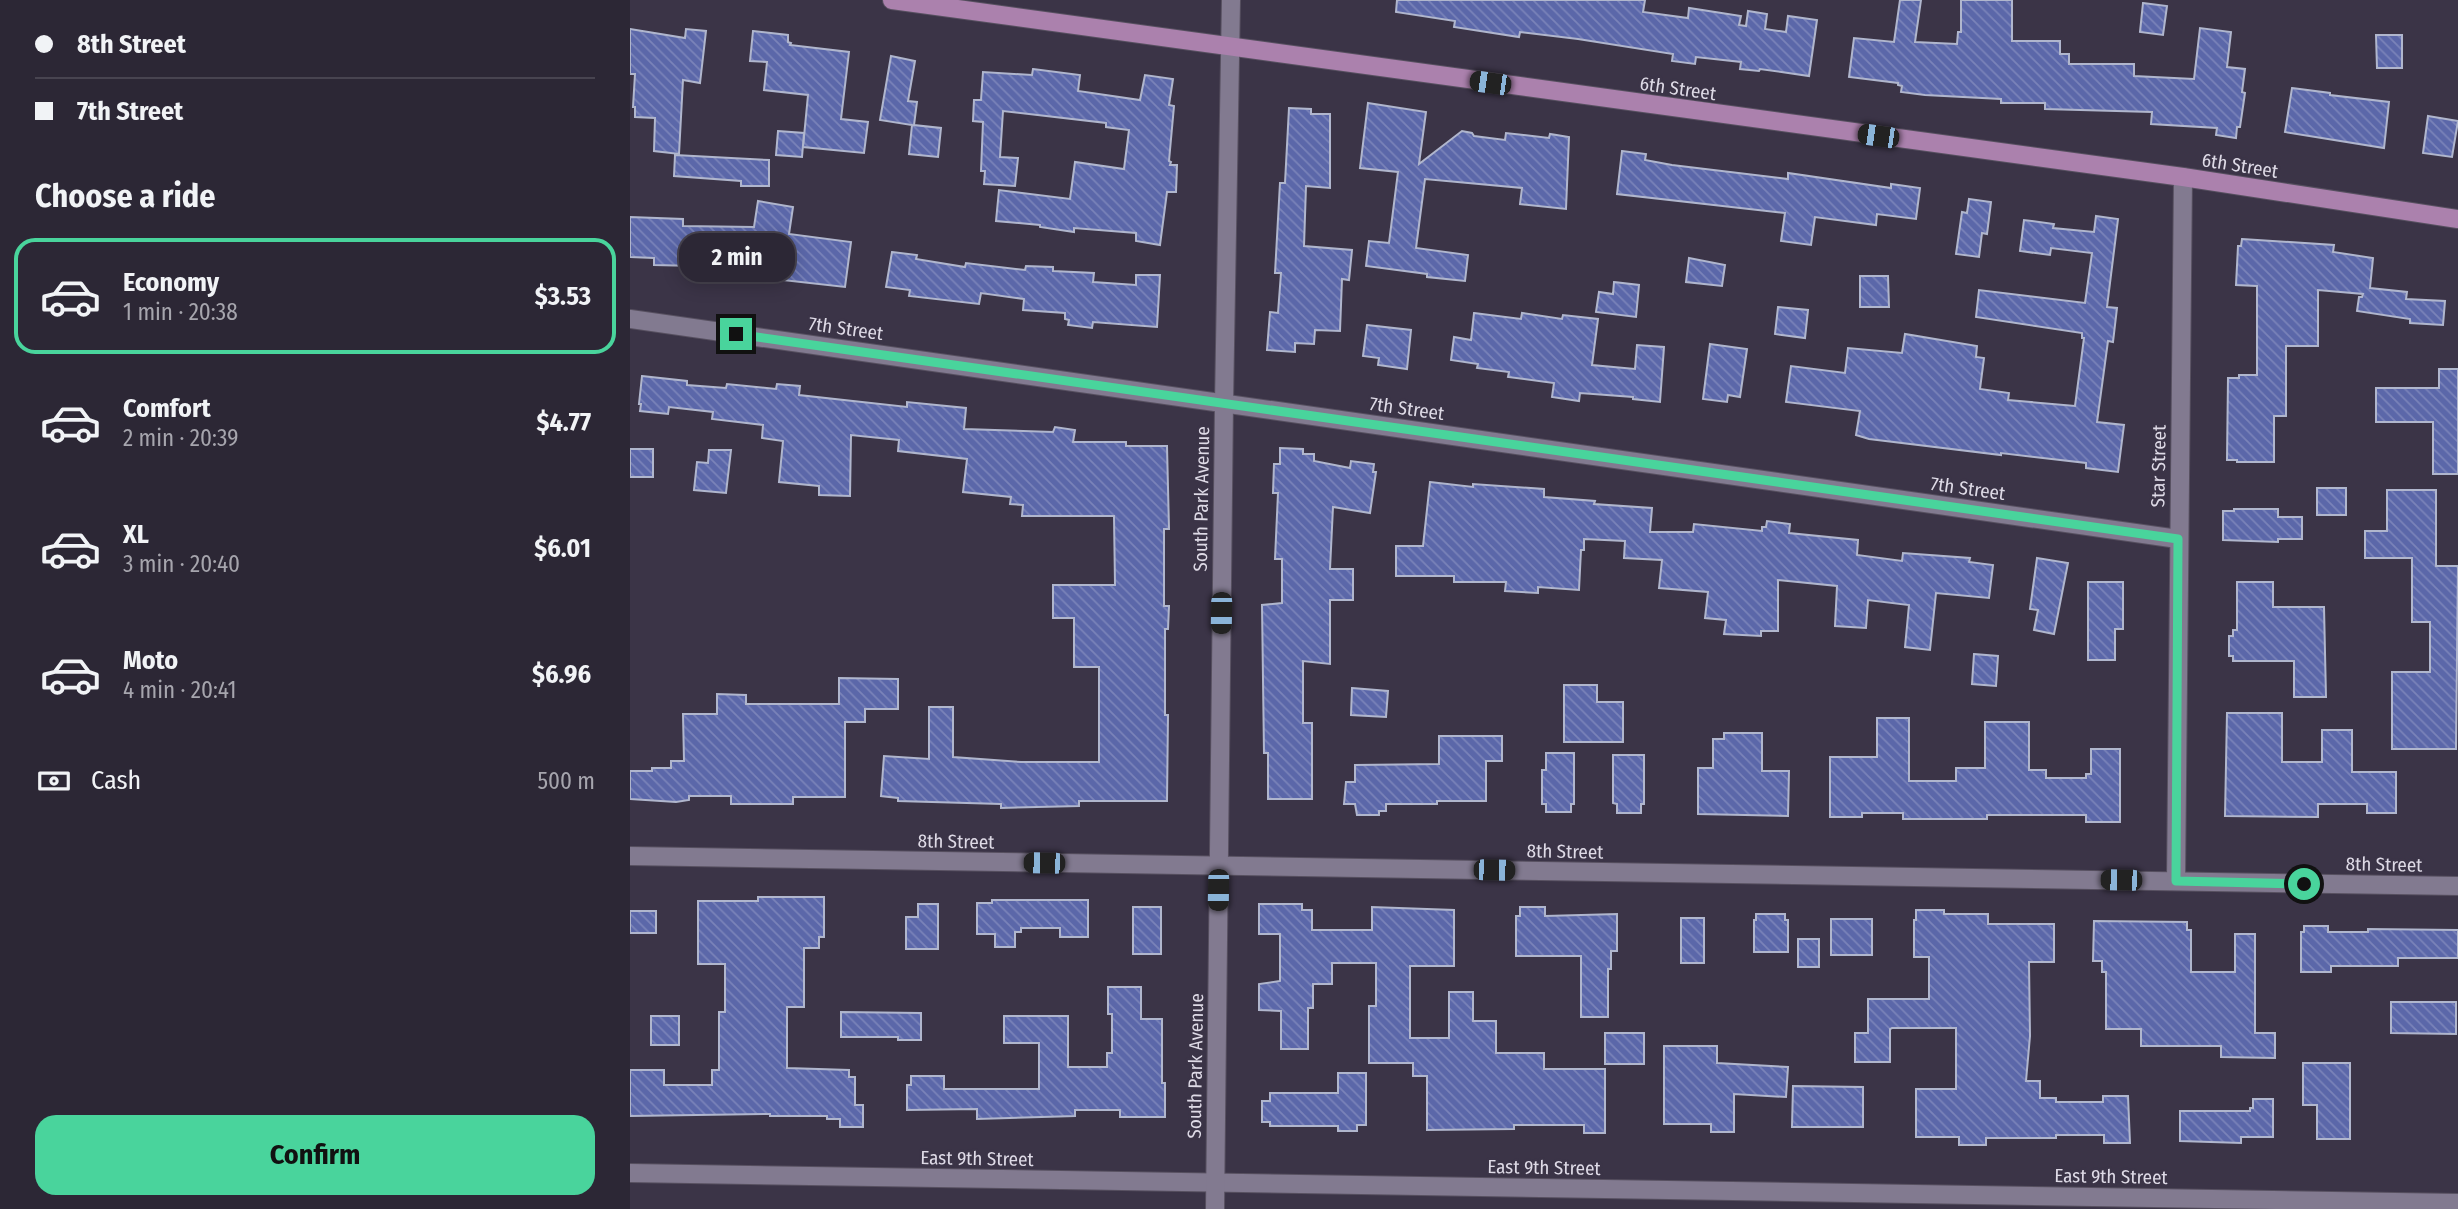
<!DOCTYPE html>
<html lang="en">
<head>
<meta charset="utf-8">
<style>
  body { margin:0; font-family:"Fira Sans Condensed",sans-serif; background:#383341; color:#f1f3f6; height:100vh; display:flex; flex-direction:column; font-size:26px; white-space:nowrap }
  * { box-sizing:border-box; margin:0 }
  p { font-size:23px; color:#a6a5ad }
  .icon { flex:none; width:38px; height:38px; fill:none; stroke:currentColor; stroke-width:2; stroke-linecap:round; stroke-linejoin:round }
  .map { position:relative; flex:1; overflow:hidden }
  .details { display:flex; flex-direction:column; background:#2c2735; width:630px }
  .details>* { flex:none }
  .hud { display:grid; align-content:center; height:154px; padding:0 35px; background:#2c2735 }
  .end { position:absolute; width:32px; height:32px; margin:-16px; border:9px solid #49d49c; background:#111; box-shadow:0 0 0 4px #111 }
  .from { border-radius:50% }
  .bubble { position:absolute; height:49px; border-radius:21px; background:#2c2735; box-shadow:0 4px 18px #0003,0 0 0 2px #484450; font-size:23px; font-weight:700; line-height:49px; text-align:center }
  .car { position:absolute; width:21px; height:42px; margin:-21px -10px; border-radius:9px; box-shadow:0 0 5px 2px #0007; background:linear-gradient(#222 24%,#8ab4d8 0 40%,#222 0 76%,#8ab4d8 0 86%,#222 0) }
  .hud b { display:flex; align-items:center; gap:24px; height:66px; font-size:26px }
  .hud b+b { border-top:2px solid #484450 }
  .hud i { width:18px; height:18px; background:#f1f3f6 }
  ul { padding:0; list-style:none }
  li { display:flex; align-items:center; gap:21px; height:116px; margin:0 14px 10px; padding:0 21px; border:4px solid transparent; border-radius:21px }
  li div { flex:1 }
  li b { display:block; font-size:26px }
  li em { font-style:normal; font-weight:700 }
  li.active { border-color:#49d49c }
  li>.icon { width:63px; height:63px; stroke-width:1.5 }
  h2 { padding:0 35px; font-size:32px; line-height:84px }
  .pay { display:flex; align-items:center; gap:18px; height:77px; padding:0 35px; font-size:26px }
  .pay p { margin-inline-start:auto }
  .primary-button { display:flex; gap:14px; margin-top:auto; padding:14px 35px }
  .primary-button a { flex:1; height:80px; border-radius:21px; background:#49d49c; color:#111; font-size:28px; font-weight:700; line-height:80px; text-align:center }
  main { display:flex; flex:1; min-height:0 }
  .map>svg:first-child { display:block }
</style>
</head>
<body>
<main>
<section class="details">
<div class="hud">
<b><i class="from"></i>8th Street</b>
<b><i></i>7th Street</b>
</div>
<h2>Choose a ride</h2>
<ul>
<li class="active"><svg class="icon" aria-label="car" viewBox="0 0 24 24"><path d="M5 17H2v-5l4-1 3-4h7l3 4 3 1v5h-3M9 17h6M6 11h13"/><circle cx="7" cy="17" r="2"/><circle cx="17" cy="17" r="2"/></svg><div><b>Economy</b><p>1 min · 20:38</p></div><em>$3.53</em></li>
<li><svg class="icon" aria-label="car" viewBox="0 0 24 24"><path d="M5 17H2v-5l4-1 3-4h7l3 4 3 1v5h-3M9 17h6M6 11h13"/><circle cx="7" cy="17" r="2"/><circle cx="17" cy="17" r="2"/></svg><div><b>Comfort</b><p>2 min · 20:39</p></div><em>$4.77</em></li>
<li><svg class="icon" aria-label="car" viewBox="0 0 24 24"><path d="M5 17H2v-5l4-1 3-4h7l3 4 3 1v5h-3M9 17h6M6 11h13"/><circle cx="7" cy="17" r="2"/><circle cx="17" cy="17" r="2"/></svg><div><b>XL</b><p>3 min · 20:40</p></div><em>$6.01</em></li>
<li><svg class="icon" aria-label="car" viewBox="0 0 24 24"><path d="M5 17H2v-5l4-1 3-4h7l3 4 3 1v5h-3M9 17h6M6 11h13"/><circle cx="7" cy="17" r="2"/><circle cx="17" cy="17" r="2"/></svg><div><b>Moto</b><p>4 min · 20:41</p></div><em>$6.96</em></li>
</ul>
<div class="pay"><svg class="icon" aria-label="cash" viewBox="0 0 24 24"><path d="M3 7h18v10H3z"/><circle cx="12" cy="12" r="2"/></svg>Cash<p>500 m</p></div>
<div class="primary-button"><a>Confirm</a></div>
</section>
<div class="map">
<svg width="1828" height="1209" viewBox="0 0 1828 1209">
  <defs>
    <pattern id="building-back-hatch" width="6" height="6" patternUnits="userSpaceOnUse" patternTransform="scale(1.75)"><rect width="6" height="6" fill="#5b67a9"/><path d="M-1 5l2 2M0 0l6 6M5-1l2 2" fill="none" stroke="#7a83b9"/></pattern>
  </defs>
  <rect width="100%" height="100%" fill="#3b3447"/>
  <g fill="url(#building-back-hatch)" stroke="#b0b6cd" stroke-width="2">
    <polygon points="767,0 1015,0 1013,12 1058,18 1059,8 1111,16 1109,25 1116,26 1118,11 1137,14 1135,29 1156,32 1158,16 1187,20 1179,76 1130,69 1129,71 1110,69 1111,62 1066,57 1065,64 1042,61 1043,54 948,39 890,32 889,37 824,27 825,21 766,12"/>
    <polygon points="1270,0 1291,0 1285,42 1327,44 1328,32 1331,32 1331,0 1382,0 1382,41 1430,41 1430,54 1439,54 1439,64 1504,64 1504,76 1564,79 1570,28 1601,32 1597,67 1615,69 1612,92 1615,93 1610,127 1607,127 1606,138 1586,135 1587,128 1521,124 1522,112 1415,109 1415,103 1371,103 1371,99 1295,95 1271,92 1272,86 1268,85 1268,83 1219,77 1224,38 1264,42"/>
    <polygon points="1513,3 1537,6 1533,35 1510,32"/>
    <polygon points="0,29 55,38 56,29 76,31 70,83 53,80 49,154 24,151 25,118 5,117 5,107 3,107 5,74 0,74"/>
    <polygon points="123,31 158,35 158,42 161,43 160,45 219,52 211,119 238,122 234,153 173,147 178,95 134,90 137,62 120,61"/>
    <polygon points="1746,35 1772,35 1772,68 1747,68"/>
    <polygon points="261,56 285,61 278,101 287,102 284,125 311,128 308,157 279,154 282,125 250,120"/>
    <polygon points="403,69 450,75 448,91 510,100 515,75 543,79 539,105 544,106 539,161 541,162 540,165 547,165 546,192 537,192 530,245 506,241 506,233 444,228 444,232 410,227 410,225 366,221 369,190 440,199 445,162 494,169 499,130 476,127 476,123 373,111 370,157 388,158 385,186 354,184 355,171 351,171 353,122 343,121 344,100 351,100 353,72 402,75"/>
    <polygon points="1662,88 1700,93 1700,95 1759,102 1754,148 1655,132"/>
    <polygon points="738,103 796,112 789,164 832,131 842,133 844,136 875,140 876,133 919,138 920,134 939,137 936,209 890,204 892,188 795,179 786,248 838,255 835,281 797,277 797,274 736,266 739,241 759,243 768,172 730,168"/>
    <polygon points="659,108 681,109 681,114 700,114 700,188 676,186 674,246 722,250 719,280 712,279 710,331 685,330 684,344 665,343 665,352 637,350 640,312 648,313 651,273 645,273 650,183 655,183"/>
    <polygon points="1798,116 1828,121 1822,157 1793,153"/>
    <polygon points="148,131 174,133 172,157 146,155"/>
    <polygon points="992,151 1016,154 1015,160 1042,165 1158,179 1158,173 1261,188 1261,184 1290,188 1286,219 1247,214 1246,225 1185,217 1181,245 1151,241 1155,213 987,194"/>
    <polygon points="45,155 139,160 139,186 111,186 111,181 44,176"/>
    <polygon points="1339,199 1361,202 1357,234 1352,233 1349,257 1326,254 1332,212 1337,213"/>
    <polygon points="128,201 163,207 159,234 221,242 215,287 153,280 110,272 66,271 66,266 24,265 24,258 0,257 0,217 53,219 53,226 124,227"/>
    <polygon points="1466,216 1488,219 1477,307 1487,308 1483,342 1478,341 1467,422 1494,425 1488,472 1456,468 1456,463 1371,453 1371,455 1239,439 1226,435 1230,411 1156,402 1161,366 1215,373 1218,348 1272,353 1275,334 1347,346 1346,357 1354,358 1350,389 1379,393 1378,400 1445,406 1454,338 1452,338 1452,333 1346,317 1349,290 1455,303 1462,253 1421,248 1420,255 1390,251 1394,220 1424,224 1423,228 1464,232"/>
    <polygon points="1612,239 1704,245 1703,252 1743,258 1740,288 1777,292 1776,299 1815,301 1813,325 1780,323 1780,319 1727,311 1729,297 1732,297 1733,294 1688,290 1688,346 1656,346 1656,416 1644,416 1644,462 1607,462 1607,460 1597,460 1598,378 1609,378 1609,375 1627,375 1627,286 1606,285 1608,246 1611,246"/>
    <polygon points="262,252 287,255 286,259 335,267 336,263 395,270 396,266 423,267 423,271 464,273 463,282 506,285 506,275 530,275 527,327 463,322 462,328 438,325 439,320 435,319 435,313 393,310 394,299 351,293 349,304 279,296 280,290 256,287"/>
    <polygon points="1059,258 1095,265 1092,286 1056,282"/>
    <polygon points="1230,276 1258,276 1259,307 1230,307"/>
    <polygon points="984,282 1009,285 1006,317 966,312 969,292 983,294"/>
    <polygon points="1148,307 1178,310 1175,338 1145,334"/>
    <polygon points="844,313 891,319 892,313 932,319 933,315 968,319 962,365 1005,369 1007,345 1034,347 1030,402 1003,399 1003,397 950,393 949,401 922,397 924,383 878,377 879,372 847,368 848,364 821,360 824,337 841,340"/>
    <polygon points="737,325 781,330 777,369 748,365 749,358 733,356"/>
    <polygon points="1080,344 1117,349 1110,397 1098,395 1097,402 1073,399"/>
    <polygon points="1809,369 1828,369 1828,474 1803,474 1803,422 1746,422 1746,388 1809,388"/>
    <polygon points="12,376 57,381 57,385 96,388 97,384 146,389 147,384 170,386 169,395 277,407 277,402 336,408 334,429 423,432 425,427 445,430 443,442 496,442 496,446 537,446 539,529 534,529 534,606 539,606 538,629 535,629 535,715 538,715 537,801 449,801 449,806 371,808 371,804 268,801 268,798 251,796 254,756 299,759 299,707 323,707 323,757 391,762 469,762 469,667 444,667 444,618 423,618 423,585 485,585 484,516 392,516 393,505 380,504 381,497 333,492 337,459 268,451 269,440 221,435 220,496 189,495 189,486 149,482 153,441 132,438 133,425 82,419 83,412 39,407 38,414 10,411 11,404 9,404"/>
    <polygon points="650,448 673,449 673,454 684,454 684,461 720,468 721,461 744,464 743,472 746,472 740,513 703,507 700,569 723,569 723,600 700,600 700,664 673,661 673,723 682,723 682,799 638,799 638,753 634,753 632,605 652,603 652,559 645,559 648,493 643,493 644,464 650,464"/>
    <rect x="0" y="449" width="23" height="28"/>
    <polygon points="79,450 101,450 96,493 64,490 67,462 78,463"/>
    <polygon points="800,482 843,487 843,484 914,489 914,497 965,501 964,504 1022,508 1020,532 1063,532 1064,524 1132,531 1132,527 1136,527 1137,521 1160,524 1159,533 1228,540 1227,555 1272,561 1273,553 1340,558 1339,562 1363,565 1359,598 1306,593 1300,650 1275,647 1279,605 1238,600 1236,628 1205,626 1207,586 1148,580 1148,631 1131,631 1131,636 1094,634 1096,620 1075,618 1078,592 1029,588 1032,560 994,558 995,541 954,539 954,550 951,550 949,590 908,587 908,593 875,591 876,582 824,582 824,576 766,576 766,546 793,546"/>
    <rect x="1687" y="488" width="29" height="27"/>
    <polygon points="1757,490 1806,490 1806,566 1828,566 1826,749 1762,749 1762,672 1800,672 1800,622 1782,622 1782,558 1735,558 1735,531 1757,531"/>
    <polygon points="1604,509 1648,509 1648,517 1672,517 1672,539 1648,539 1648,542 1593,540 1593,511 1604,511"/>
    <polygon points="1407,558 1438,563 1424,634 1404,630 1408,610 1400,609"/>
    <polygon points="1458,582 1493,582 1493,629 1485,629 1485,660 1458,660"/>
    <polygon points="1607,582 1643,582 1643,607 1694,607 1696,697 1664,697 1664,661 1603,661 1603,656 1599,656 1599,636 1603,636 1603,630 1607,630"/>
    <polygon points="1344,654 1368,656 1366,686 1342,684"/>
    <polygon points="209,678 268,679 268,709 235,709 235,722 215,722 215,797 163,797 163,804 101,804 101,796 59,796 59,800 46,802 0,799 0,771 22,771 22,768 41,768 41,761 54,761 53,714 87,714 87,694 116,695 116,704 209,704"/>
    <polygon points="934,685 967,685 967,702 993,702 993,742 934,742"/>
    <polygon points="722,688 758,691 756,717 721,715"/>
    <polygon points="1597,713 1652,713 1652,762 1692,762 1692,730 1722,730 1722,772 1766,772 1766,813 1737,813 1737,804 1688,804 1688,817 1595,816"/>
    <polygon points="1247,718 1279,718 1279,781 1326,781 1326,768 1355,768 1355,722 1399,722 1399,770 1416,770 1416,778 1456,778 1456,774 1461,774 1461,749 1490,749 1490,822 1456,822 1456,815 1357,815 1357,819 1273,819 1273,813 1232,813 1232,817 1200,817 1200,757 1247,757"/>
    <polygon points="1094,733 1132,733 1132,771 1159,771 1158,816 1068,814 1068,768 1083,768 1083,739 1094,739"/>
    <polygon points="809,736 872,736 872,761 856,761 856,801 807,801 807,804 756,804 756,811 749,811 749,815 727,815 725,804 714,804 716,782 725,782 725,765 809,764"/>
    <polygon points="916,753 944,753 944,804 941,804 941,812 916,812 916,804 912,804 912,770 916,770"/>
    <polygon points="983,755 1014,755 1014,804 1011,804 1011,813 987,813 987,804 983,803"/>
    <polygon points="128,897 194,897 194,937 189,937 189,948 174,948 174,1007 157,1007 157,1068 219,1070 219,1077 225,1077 225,1105 233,1105 233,1127 210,1127 210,1119 197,1119 197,1116 140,1116 140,1114 0,1116 0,1070 34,1070 34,1085 82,1085 82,1070 89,1070 89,1012 95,1012 95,964 68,964 68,901 128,901"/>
    <polygon points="362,900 458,900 458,937 430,937 430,928 391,928 391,932 385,932 385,947 365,947 365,934 347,934 347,903 362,903"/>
    <polygon points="288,904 308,904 308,949 276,949 276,917 288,917"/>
    <polygon points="629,904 672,904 672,910 682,910 682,930 742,930 742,907 824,910 824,966 780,966 780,1038 819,1038 819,992 843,992 843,1021 866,1021 866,1053 914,1053 914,1069 975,1069 975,1133 954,1133 954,1125 884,1125 884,1129 797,1130 797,1076 783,1076 783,1063 739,1063 739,1006 746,1006 746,963 702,963 702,984 683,984 683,1008 678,1008 678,1049 651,1049 651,1011 629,1010 629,984 650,981 650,934 629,934"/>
    <rect x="503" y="907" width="28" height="47"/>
    <polygon points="890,907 915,907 915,916 987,914 987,951 981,951 981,969 978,969 978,1017 951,1017 951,956 886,956 886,916 890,916"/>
    <polygon points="1286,910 1314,910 1314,914 1358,914 1358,924 1424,924 1424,962 1399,962 1400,1036 1396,1081 1410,1081 1410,1098 1426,1098 1426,1102 1473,1102 1473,1096 1498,1096 1500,1143 1474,1143 1474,1135 1426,1135 1426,1138 1356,1138 1356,1145 1329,1145 1329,1137 1286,1137 1286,1089 1326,1089 1326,1028 1262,1028 1260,1029 1260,1062 1225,1062 1225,1033 1238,1033 1238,999 1299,999 1299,957 1284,957 1284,920 1286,920"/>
    <rect x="0" y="911" width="26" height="22"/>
    <polygon points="1126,914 1155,914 1155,920 1158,920 1158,952 1124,952 1124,920 1126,920"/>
    <rect x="1051" y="918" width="23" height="45"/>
    <rect x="1201" y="919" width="41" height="36"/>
    <polygon points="1464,921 1557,922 1557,930 1561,930 1561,972 1605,972 1605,934 1625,934 1625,1033 1645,1033 1645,1058 1591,1057 1591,1046 1511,1046 1511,1029 1476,1029 1476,972 1472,972 1472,961 1463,961"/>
    <polygon points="1674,926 1698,926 1698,932 1738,932 1738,929 1828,930 1828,958 1768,958 1768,966 1701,966 1701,972 1671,972 1671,932 1674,932"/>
    <rect x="1168" y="939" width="21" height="28"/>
    <polygon points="478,987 511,987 511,1019 532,1019 532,1083 535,1083 535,1117 490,1117 490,1110 445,1110 445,1116 347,1119 347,1109 277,1110 277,1085 281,1085 281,1076 314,1076 314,1089 409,1089 409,1043 374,1043 374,1016 438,1016 438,1067 477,1067 477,1053 482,1053 482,1014 478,1014"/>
    <polygon points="1761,1002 1826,1002 1826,1034 1761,1033"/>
    <polygon points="211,1012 291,1013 291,1040 268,1040 268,1037 211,1037"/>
    <rect x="21" y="1016" width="28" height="29"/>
    <rect x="975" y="1033" width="39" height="31"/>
    <polygon points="1034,1046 1087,1046 1087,1063 1158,1067 1156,1097 1104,1094 1104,1132 1081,1132 1081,1124 1034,1124"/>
    <polygon points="1673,1063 1720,1063 1720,1139 1687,1139 1687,1105 1673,1105"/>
    <polygon points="708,1073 736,1073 736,1125 727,1125 727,1131 708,1131 708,1126 640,1126 640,1122 632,1122 632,1101 640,1101 640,1093 708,1093"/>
    <polygon points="1163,1086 1233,1087 1233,1127 1162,1127"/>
    <polygon points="1623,1099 1643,1099 1643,1137 1611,1137 1611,1143 1550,1141 1550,1111 1620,1111 1620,1108 1623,1108"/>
  </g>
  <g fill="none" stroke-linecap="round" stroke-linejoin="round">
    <g stroke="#575060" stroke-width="20">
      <g id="minor">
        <polyline points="0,319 1548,539"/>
        <polyline points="0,856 1828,886"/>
        <polyline points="1546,881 1553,177"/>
        <polyline points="0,1173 1828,1203"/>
        <polyline points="585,1209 594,403 601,0"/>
      </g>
    </g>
    <g stroke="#575060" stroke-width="20">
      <polyline id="major" points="262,0 1553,177 1828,219"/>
    </g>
    <use href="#minor" stroke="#827a90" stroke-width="18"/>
    <use href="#major" stroke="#ab81ad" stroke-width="18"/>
  </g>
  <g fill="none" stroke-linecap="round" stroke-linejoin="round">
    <polyline stroke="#49d49c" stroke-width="9" points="106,334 1548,539 1546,881 1674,884"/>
  </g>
  <g text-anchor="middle" stroke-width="5" stroke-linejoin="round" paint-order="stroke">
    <g font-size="19" fill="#dedae6" stroke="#3b3447">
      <text transform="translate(1048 88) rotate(8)" y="7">6th Street</text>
      <text transform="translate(1610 165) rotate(9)" y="7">6th Street</text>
      <text transform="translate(216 328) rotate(8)" y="7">7th Street</text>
      <text transform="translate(777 408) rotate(8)" y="7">7th Street</text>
      <text transform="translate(1528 466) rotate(-89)" y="7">Star Street</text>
      <text transform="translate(1338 488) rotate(8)" y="7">7th Street</text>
      <text transform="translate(571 499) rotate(-89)" y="7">South Park Avenue</text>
      <text transform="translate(326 841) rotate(1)" y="7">8th Street</text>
      <text transform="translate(935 851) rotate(1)" y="7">8th Street</text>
      <text transform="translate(1754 864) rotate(1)" y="7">8th Street</text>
      <text transform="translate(565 1066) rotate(-89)" y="7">South Park Avenue</text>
      <text transform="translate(347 1158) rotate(1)" y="7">East 9th Street</text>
      <text transform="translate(914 1167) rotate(1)" y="7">East 9th Street</text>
      <text transform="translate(1481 1176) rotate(1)" y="7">East 9th Street</text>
    </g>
  </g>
</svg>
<i class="end from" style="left:1674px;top:884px"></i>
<i class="end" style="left:106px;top:334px"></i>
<div class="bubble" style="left:49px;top:233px;width:116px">2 min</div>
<i class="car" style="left:860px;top:83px;rotate:278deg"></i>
<i class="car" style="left:1248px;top:136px;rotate:278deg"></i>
<i class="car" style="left:591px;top:613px;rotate:181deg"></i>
<i class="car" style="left:414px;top:863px;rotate:271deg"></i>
<i class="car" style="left:864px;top:870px;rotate:91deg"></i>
<i class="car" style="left:1491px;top:880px;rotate:271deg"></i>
<i class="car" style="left:588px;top:890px;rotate:181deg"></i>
</div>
</main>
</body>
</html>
